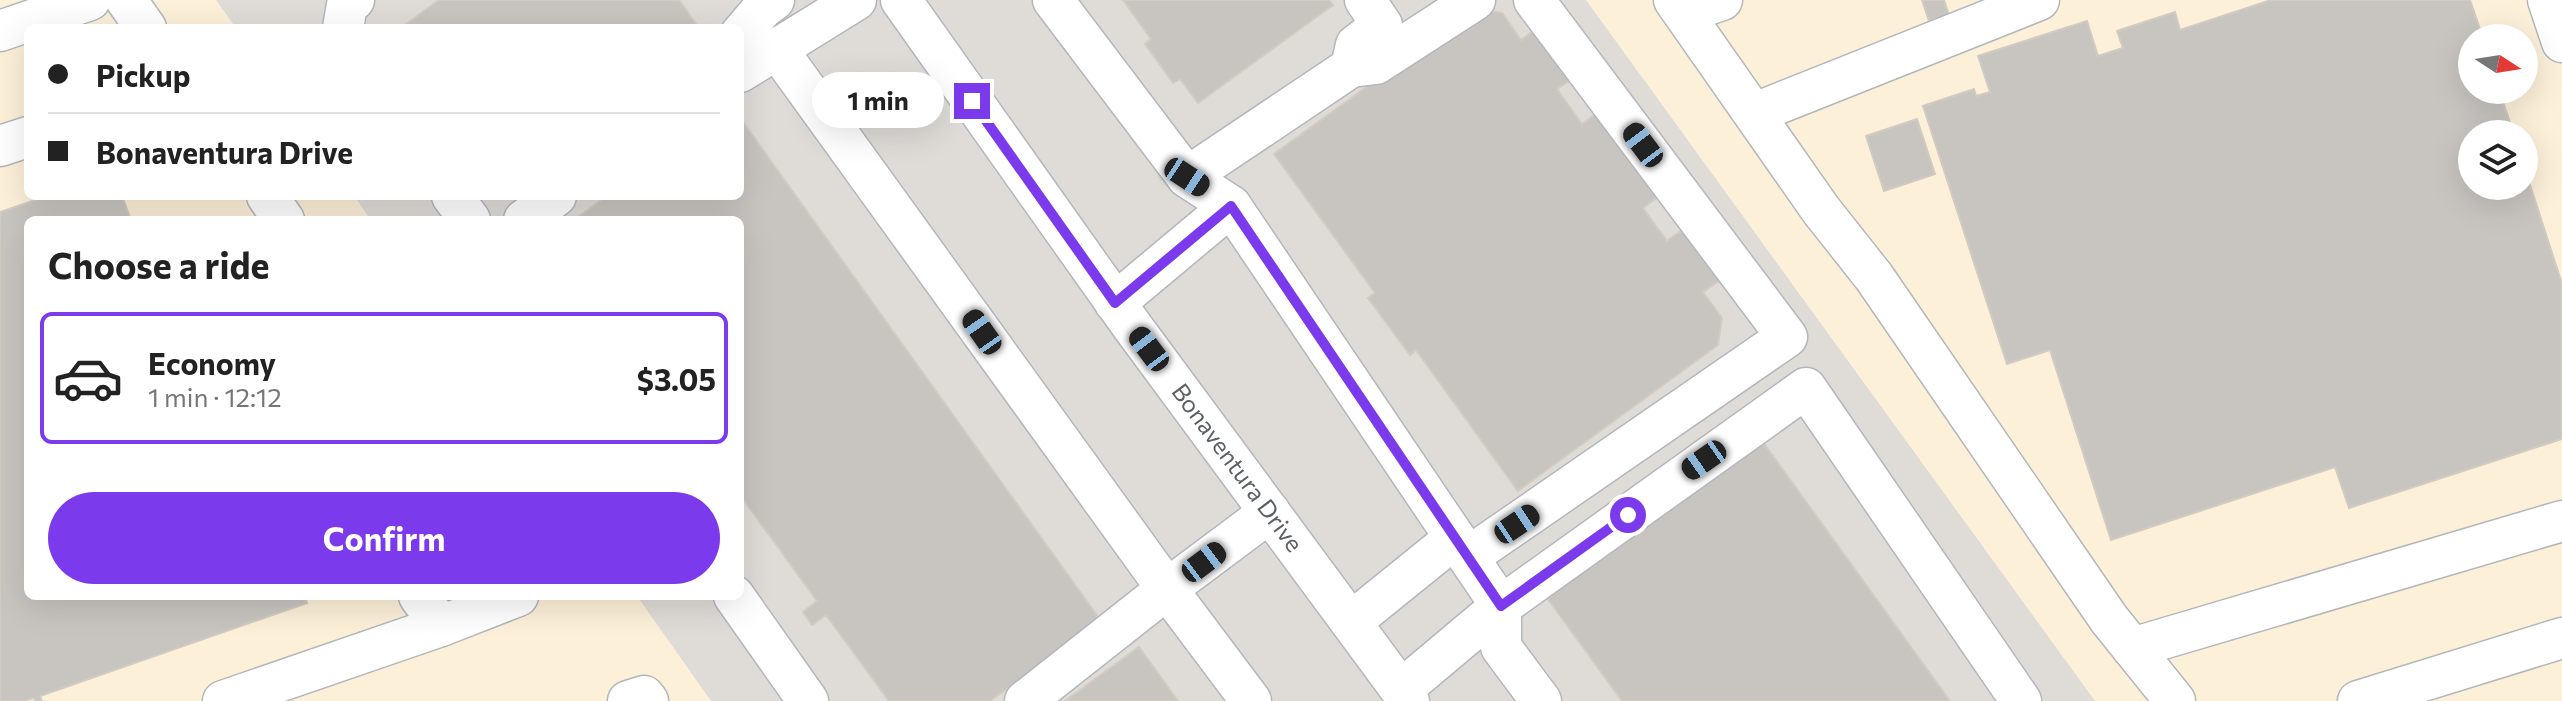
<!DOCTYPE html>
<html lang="en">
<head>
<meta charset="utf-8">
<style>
  body { margin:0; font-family:Commissioner,sans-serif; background:#f2f2f2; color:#222; height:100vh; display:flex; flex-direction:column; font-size:30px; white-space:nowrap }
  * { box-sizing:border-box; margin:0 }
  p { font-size:26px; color:#767676 }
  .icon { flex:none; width:44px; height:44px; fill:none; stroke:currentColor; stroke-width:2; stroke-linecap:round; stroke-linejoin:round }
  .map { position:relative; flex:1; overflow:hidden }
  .drawer { position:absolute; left:24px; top:216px; width:720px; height:384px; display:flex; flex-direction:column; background:#fff; border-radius:12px; box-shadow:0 8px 32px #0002 }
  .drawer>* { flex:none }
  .top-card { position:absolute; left:24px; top:24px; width:720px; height:176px; border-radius:12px; box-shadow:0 8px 32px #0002; display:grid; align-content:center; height:176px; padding:0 24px; background:#fff }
  .needle { width:52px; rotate:102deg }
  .controls { position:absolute; left:2458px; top:24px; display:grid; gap:16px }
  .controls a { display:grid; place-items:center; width:80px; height:80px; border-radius:50%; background:#fff; box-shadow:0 8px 32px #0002; font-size:40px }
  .end { position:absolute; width:36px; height:36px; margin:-18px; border:10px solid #7c3aed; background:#fff; box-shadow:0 0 0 4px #fff }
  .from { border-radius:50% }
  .bubble { position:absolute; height:56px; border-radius:28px; background:#fff; box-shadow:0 8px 32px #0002; font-size:26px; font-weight:700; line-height:56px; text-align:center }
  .car { position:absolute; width:24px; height:48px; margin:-24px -12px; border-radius:10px; box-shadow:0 0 6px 2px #0007; background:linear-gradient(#222 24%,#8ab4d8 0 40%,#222 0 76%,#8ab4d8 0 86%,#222 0) }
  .top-card b { display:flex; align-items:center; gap:28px; height:76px; font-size:30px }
  .top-card b+b { border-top:2px solid #e0e0e0 }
  .top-card i { width:20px; height:20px; background:#222 }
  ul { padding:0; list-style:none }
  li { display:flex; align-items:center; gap:24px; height:132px; margin:0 16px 12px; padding:0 8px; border:4px solid transparent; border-radius:12px }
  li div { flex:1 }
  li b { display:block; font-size:30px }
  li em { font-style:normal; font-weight:700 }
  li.current { border-color:#7c3aed }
  li>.icon { width:72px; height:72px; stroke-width:1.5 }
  h2 { padding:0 24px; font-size:36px; line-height:96px }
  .button { display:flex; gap:16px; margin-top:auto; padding:16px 24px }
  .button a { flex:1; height:92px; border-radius:48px; background:#7c3aed; color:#fff; font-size:32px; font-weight:700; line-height:92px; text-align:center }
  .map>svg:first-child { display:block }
</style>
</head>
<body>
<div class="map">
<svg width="2562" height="701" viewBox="0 0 2562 701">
  <rect width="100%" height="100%" fill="#eeeae3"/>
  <path fill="#fdf0d9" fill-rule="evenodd" d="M0,0h2562v701h-2562zM28,28h712v168h-712zM2472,38h52v52h-52zM2472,134h52v52h-52zM28,220h712v376h-712z"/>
  <polygon fill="#dfdcd8" points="216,0 1586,0 2095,701 711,701 637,596 740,596 740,220 371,220 354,196 740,196 740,28 236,28"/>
  <g fill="#c8c5c1" stroke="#d2cbc2" stroke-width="2">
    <polygon points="439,0 679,0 699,28 401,28"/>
    <polygon points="1123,0 1329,0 1333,5 1198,103 1180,79 1173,83 1145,44 1151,39"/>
    <polygon points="1922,0 1944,0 1949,15 1929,21"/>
    <polygon points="2271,0 2470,0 2483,38 2472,38 2472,90 2499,90 2514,134 2472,134 2472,186 2524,186 2524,166 2562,284 2562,439 2349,508 2335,467 2111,540 2050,350 2007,364 1923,106 1974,89 1976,96 1990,92 1978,56 2087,21 2098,56 2123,48 2117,31 2175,12 2180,30"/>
    <polygon points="1474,9 1502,13 1521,40 1536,29 1572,79 1557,89 1582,124 1597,113 1658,197 1643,208 1667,241 1682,230 1719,281 1703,292 1722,318 1718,345 1518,491 1416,350 1410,355 1368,298 1375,293 1274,154"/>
    <polygon points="740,118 1101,621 990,701 889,701 826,615 812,625 803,612 817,601 740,495 740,220 574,220 607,196 740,196"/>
    <polygon points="1917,119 1935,174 1884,191 1866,136"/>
    <polygon points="47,196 122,196 131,220 28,220 28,596 305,596 307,603 40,696 42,701 35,701 34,698 24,701 0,701 0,212"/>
    <polygon points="1760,438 1950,701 1622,701 1545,595"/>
    <polygon points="1139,647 1178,701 1065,701"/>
  </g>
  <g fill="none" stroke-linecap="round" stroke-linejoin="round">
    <g stroke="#b4b7ba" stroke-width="43">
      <g id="minor">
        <polyline points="126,0 146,28"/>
        <path id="s1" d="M901,0l231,326 277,375"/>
        <polyline points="1053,0 1187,177 1231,206 1501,606 1501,647 1541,701"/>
        <polyline points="1674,0 1821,210 1874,277 2109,619 2175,701"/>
        <polyline points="2548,0 2562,42"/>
        <polyline points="1684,13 1722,0"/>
        <polyline points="343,28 347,5 354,0"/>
        <polyline points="0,31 90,0"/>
        <polyline points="740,35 763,8 774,0"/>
        <polyline points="777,49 1167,589 1270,512"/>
        <polyline points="1351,67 1376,64 1475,0"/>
        <polyline points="740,72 856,0"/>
        <polyline points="1755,113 2039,0"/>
        <polyline points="0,146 28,137"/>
        <polyline points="1187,177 1351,67 1356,45 1382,25 1365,0"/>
        <polyline points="267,196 284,220"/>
        <polyline points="452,196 470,220"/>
        <polyline points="524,220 556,196"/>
        <polyline points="1115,303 1231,206"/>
        <polyline points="1468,557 1787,337 1534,0"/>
        <polyline points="419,596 441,626"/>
        <polyline points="734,596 808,701"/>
        <polyline points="1351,622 1455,538"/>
        <polyline points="2132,648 2562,521"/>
        <polyline points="1401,690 1501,606 1806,388 2021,701"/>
        <polyline points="223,701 441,626 518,596"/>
        <polyline points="628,701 644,696 648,701"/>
        <polyline points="1025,701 1167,589 1251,701"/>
        <polyline points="2358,701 2562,638"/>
      </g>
    </g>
    <use href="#minor" stroke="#fff" stroke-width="40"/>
  </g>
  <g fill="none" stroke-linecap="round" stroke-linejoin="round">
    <polyline stroke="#7c3aed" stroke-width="10" points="972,101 1115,303 1231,206 1501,606 1628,515"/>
  </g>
  <g text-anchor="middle" stroke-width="6" stroke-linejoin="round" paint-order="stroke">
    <g font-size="24" fill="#5b6064" stroke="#fff">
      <text dy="8" stroke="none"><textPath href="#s1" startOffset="576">Bonaventura Drive</textPath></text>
    </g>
  </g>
</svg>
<div class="controls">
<a><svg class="needle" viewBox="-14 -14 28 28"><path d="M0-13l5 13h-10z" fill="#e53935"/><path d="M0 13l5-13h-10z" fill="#767676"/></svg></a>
<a><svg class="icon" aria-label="layers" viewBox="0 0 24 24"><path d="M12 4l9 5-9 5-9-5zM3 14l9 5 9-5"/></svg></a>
</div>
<i class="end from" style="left:1628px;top:515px"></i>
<i class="end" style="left:972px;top:101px"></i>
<div class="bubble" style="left:812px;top:72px;width:132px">1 min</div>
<i class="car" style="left:1643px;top:145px;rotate:323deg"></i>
<i class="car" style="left:1187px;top:177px;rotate:123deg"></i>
<i class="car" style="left:982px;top:332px;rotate:325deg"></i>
<i class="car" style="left:1149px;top:349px;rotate:323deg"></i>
<i class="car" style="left:1704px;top:460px;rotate:235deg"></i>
<i class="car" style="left:1517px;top:524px;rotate:56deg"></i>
<i class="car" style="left:1204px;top:562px;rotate:53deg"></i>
<div class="top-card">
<b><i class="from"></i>Pickup</b>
<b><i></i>Bonaventura Drive</b>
</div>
<section class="drawer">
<h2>Choose a ride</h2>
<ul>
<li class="current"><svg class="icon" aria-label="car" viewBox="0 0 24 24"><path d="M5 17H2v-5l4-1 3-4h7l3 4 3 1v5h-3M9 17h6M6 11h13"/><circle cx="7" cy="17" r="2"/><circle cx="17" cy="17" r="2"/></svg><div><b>Economy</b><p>1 min · 12:12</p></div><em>$3.05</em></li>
</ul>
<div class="button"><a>Confirm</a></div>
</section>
</div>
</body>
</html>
